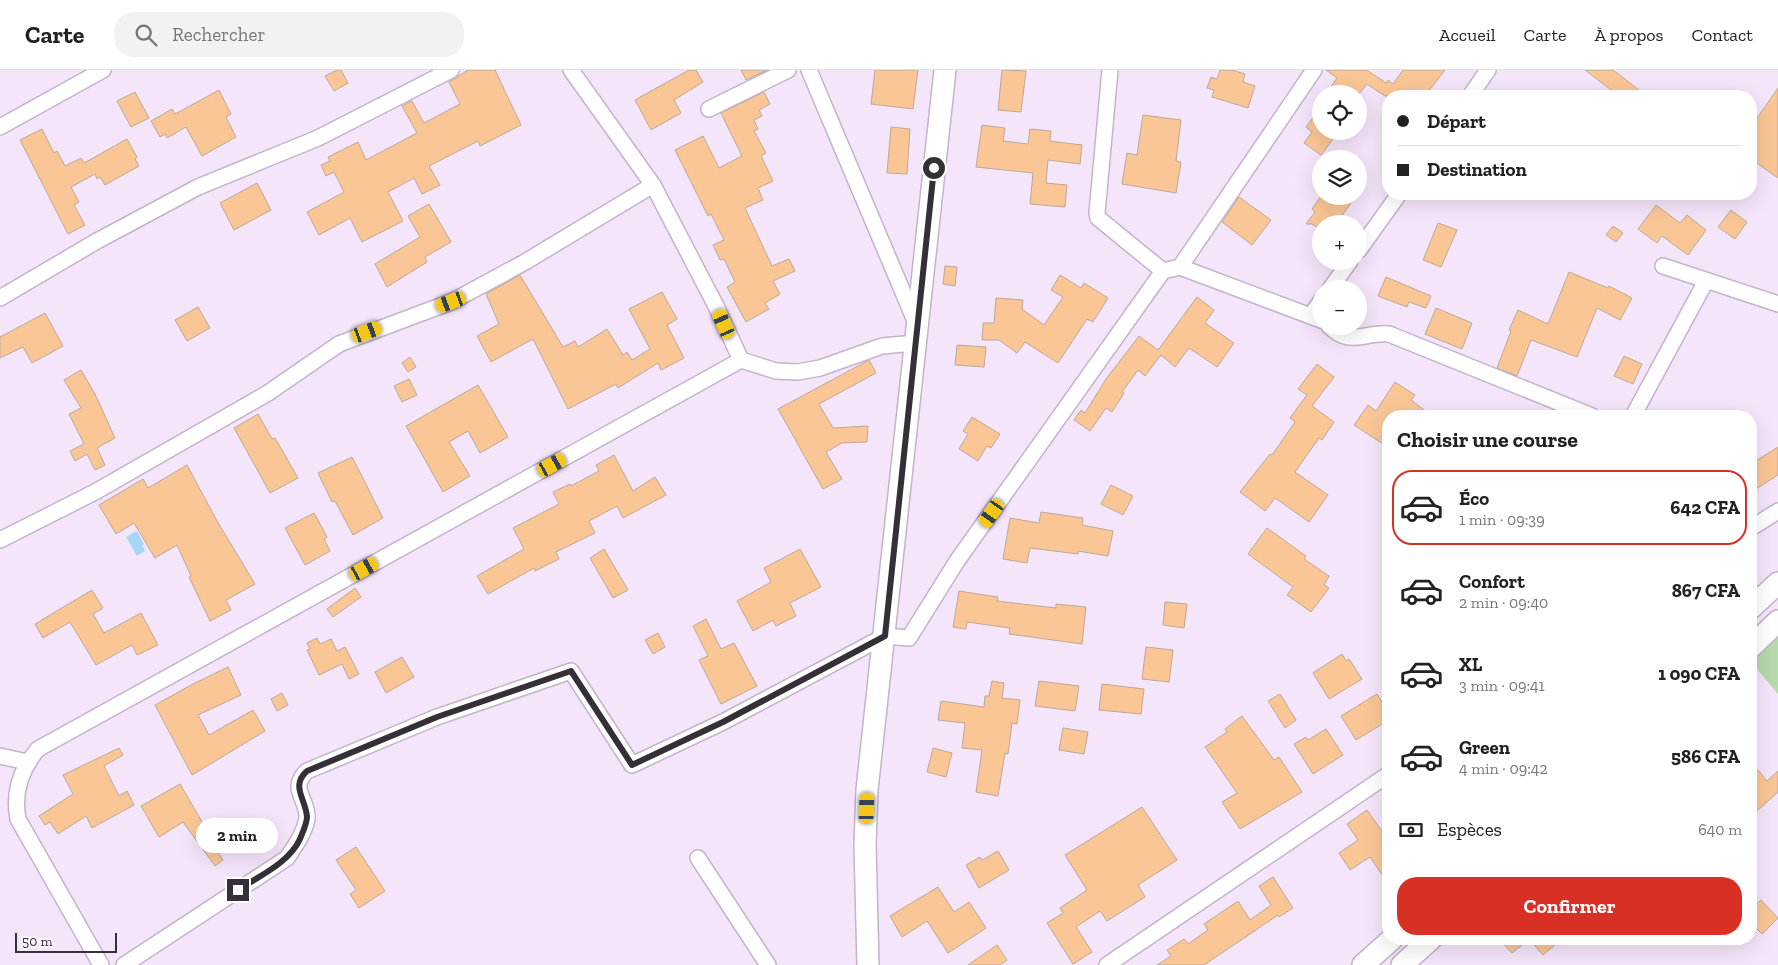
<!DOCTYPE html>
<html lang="fr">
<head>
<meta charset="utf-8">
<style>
  body { margin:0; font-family:"Zilla Slab",serif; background:#f2f2f2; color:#222; height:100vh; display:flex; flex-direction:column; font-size:19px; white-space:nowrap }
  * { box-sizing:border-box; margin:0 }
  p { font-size:16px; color:#767676 }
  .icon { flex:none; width:28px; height:28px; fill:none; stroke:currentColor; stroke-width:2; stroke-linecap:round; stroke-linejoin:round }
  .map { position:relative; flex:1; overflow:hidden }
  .drawer { position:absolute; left:1382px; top:340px; width:375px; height:535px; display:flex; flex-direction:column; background:#fff; border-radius:20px; box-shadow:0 5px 20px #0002 }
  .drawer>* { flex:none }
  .top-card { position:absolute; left:1382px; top:20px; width:375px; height:110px; border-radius:20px; box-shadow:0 5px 20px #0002; display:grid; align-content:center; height:110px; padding:0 15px; background:#fff }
  .controls { position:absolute; left:1312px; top:15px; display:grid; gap:10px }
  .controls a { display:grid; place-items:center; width:55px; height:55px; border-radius:50%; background:#fff; box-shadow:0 5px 20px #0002; font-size:25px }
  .scale { position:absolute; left:15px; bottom:12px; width:102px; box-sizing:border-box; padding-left:5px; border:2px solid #352f37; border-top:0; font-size:14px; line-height:18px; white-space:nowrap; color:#352f37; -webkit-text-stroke:4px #fdf6ff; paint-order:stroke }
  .end { position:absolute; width:22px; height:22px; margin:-11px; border:6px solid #352f37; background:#fff; box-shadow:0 0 0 2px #fff }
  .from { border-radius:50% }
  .bubble { position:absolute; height:35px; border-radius:18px; background:#fff; box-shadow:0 5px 20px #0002; font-size:16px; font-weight:800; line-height:35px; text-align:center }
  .car { position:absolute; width:15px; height:30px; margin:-15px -8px; border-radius:6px; box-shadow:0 0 4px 1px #0007; background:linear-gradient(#f5c518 24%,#345 0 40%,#f5c518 0 76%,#345 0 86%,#f5c518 0) }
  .top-card b { display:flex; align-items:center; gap:18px; height:48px; font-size:19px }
  .top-card b+b { border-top:1px solid #e0e0e0 }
  .top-card i { width:12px; height:12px; background:#222 }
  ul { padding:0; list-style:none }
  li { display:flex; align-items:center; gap:15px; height:75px; margin:0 10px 8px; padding:0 5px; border:2px solid transparent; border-radius:20px }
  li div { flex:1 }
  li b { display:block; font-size:19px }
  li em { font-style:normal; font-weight:800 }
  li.on { border-color:#d93025 }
  li>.icon { width:45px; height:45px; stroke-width:1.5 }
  h2 { padding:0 15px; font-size:22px; line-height:60px }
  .pay { display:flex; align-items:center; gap:12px; height:55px; padding:0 15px; font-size:19px }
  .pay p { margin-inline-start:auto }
  .primary-button { display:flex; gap:10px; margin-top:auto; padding:10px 15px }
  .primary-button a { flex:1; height:58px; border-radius:20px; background:#d93025; color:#fff; font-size:20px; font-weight:800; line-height:58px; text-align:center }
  header { display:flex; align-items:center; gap:30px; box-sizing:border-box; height:70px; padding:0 25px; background:#fff; border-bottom:1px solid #e0e0e0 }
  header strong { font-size:24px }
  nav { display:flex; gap:28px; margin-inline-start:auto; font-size:18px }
  .search { width:350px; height:45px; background:#f2f2f2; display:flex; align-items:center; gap:12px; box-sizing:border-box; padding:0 18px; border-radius:20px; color:#767676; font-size:19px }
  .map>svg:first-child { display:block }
</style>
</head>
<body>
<header>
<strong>Carte</strong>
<div class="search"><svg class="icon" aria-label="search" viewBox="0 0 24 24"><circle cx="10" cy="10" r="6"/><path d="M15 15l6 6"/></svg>Rechercher</div>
<nav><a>Accueil</a><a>Carte</a><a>À propos</a><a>Contact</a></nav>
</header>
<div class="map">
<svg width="1778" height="895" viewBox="0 0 1778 895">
  <rect width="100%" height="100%" fill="#f5e5fb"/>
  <polygon fill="#b6d9ad" points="1778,565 1778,624 1751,592 1751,587"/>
  <polygon fill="#abd6f8" points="137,461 144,474 142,475 145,481 137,486 126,467"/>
  <g fill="#fac696" stroke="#bca998">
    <polygon points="337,0 341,0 348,13 334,21 325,6"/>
    <polygon points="468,0 495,0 521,55 480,76 478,71 429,96 440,115 422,124 414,108 388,122 403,151 362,172 350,148 319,165 307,142 344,122 334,102 326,106 321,95 330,91 328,87 358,72 366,90 417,63 402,36 412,31 424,53 460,34 449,12"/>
    <polygon points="689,0 696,0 703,12 674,30 681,43 651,60 635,30"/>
    <polygon points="741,0 767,0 746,10"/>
    <polygon points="875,0 918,0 913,39 871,34"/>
    <polygon points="1002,0 1026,1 1021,42 998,40"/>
    <polygon points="1220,0 1232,0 1245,4 1243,12 1255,16 1248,38 1212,27 1214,20 1207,18 1211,7 1217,9"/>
    <polygon points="1326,0 1367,0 1386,13 1388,10 1393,14 1403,0 1445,0 1425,26 1385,26 1367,14 1359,24 1326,24 1337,8"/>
    <polygon points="1585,0 1613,0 1647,26 1619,26"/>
    <polygon points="1778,18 1778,108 1751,89 1751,57"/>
    <polygon points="219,20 231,44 226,47 236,67 202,86 186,57 167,68 165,64 160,67 151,51 172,39 175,44"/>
    <polygon points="135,22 149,48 131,57 117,31"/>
    <polygon points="764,22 770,34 759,40 762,46 754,50 758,59 754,61 766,83 761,86 773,111 758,118 763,130 745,138 772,196 789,189 795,201 773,211 780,224 765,233 769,239 746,252 727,217 735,212 724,189 720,190 713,175 724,170 711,144 708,146 675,80 703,66 719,98 742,86 721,43"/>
    <polygon points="1321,37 1321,61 1339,61 1321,85 1304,73 1312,62 1306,57"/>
    <polygon points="1143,45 1181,50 1176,91 1181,92 1176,123 1122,114 1127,83 1137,85"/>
    <polygon points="982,55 1005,58 1003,71 1028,74 1030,59 1051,61 1050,71 1082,75 1080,94 1048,90 1046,113 1067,115 1065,137 1030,134 1033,103 976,97"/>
    <polygon points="891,57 910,59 907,104 887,103"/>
    <polygon points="42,59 54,83 57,81 65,96 81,88 84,93 127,69 137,87 135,89 139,96 105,115 100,107 97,109 95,104 71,117 79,132 74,135 85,155 68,164 20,70"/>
    <polygon points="257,113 271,140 234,160 220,133"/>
    <polygon points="1321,126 1341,126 1351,133 1336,154 1321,154 1321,160 1312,154 1306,154 1315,142 1312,139"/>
    <polygon points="1239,127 1271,150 1252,175 1222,152"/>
    <polygon points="429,134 451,172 425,187 427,192 387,217 375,194 420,167 408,146"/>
    <polygon points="1656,135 1680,153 1687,145 1706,160 1688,185 1662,166 1657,173 1638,159"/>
    <polygon points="1731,140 1747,152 1735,169 1718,157"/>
    <polygon points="1438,153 1457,160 1441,197 1423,190"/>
    <polygon points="1613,156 1623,163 1616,172 1606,165"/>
    <polygon points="945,196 957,197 955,216 943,214"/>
    <polygon points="1569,202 1608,218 1609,216 1632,228 1620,250 1597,238 1577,287 1531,270 1517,306 1497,298 1511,261 1509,260 1518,240 1548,254"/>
    <polygon points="520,205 563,277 575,271 578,277 607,259 623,285 627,282 632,290 650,279 629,239 662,222 677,249 667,255 684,288 661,300 658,293 618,318 616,314 568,339 533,269 491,292 477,266 499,254 486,224"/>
    <polygon points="1060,205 1081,218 1084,213 1108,228 1093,252 1087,249 1058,293 1025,272 1017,283 999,270 982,270 983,253 994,253 996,228 1023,230 1022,239 1044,255 1063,227 1051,220"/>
    <polygon points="1386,207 1431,226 1426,238 1409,232 1407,237 1378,226"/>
    <polygon points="1197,227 1214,240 1205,253 1234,273 1217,297 1189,278 1175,297 1161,285 1145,306 1138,300 1122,322 1124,323 1112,342 1106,338 1090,361 1074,350 1081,340 1085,343 1106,309 1139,266 1158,280"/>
    <polygon points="198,237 210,258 187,271 175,250"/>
    <polygon points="1436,238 1472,253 1462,279 1425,264"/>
    <polygon points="45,243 63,276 32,293 23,277 0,288 0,267"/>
    <polygon points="957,275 986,277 984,297 955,295"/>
    <polygon points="1624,286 1642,294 1633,314 1614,306"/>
    <polygon points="410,287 416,297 408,302 402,293"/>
    <polygon points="869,290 876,303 819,334 833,358 868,356 867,372 842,373 826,382 842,409 823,419 778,339"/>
    <polygon points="1317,294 1334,307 1312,336 1334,352 1322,370 1319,368 1295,402 1328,425 1309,452 1275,428 1265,441 1240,422 1270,384 1272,385 1295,352 1290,348 1307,325 1298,319"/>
    <polygon points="81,300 95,324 115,368 97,378 105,395 95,400 87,384 75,391 70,381 84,374 69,344 81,338 64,310"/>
    <polygon points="409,309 417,325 402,332 394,316"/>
    <polygon points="1395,312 1415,325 1411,330 1432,346 1389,346 1389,364 1383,374 1354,355 1368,335 1376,341"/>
    <polygon points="478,315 508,367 480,383 468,361 449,372 470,406 443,422 406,356"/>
    <polygon points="258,344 272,369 275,368 298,408 270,423 234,358"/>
    <polygon points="972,347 1000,364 991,378 987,376 978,391 959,379 968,364 963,361"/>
    <polygon points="1778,377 1778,405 1751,422 1751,394"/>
    <polygon points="614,385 633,421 655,407 666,425 623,448 617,436 589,451 595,463 556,482 559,489 535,501 534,498 488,524 477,506 524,479 513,458 559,434 553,422 570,414 571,416 599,401 596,395"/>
    <polygon points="352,387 383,448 353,465 335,431 332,432 318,403"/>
    <polygon points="187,395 217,451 255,514 226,530 231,540 210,551 189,507 191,506 177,475 155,488 134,453 116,464 99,435 143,409 148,418"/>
    <polygon points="1111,415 1133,426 1123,445 1101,434"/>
    <polygon points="1041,442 1083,448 1082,455 1113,461 1108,486 1078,481 1078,484 1030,478 1027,493 1003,489 1010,448 1039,453"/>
    <polygon points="314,443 327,467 324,469 330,481 305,495 285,458"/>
    <polygon points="1267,458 1306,486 1304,489 1329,506 1324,515 1329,518 1311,542 1287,525 1293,517 1248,484"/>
    <polygon points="604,479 628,520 613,528 590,488"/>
    <polygon points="800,479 821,517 790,533 796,546 776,556 773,550 753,561 737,531 771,512 764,498"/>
    <polygon points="355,518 361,527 333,547 327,539"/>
    <polygon points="92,520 103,538 93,544 104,563 141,543 158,575 137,585 132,575 96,595 70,552 43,568 35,554"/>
    <polygon points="959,521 998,527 997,531 1056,538 1056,534 1086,537 1082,574 1009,564 1010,558 967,552 966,559 953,557"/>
    <polygon points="1165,532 1187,534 1184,558 1163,555"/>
    <polygon points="706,549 721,579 734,573 757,616 721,634 699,590 708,586 693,556"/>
    <polygon points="658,563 665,577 653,584 645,570"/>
    <polygon points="317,568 320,574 331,569 337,581 345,577 359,604 349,609 342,594 319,605 307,580 310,579 307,573"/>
    <polygon points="1146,577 1173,580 1169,612 1142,609"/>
    <polygon points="1342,584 1346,591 1349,589 1362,609 1329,629 1313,603"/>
    <polygon points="402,587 414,607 386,623 375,602"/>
    <polygon points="228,597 241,625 198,645 209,665 253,640 265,661 192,705 155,635 193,614"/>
    <polygon points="992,611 1004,613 1002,628 1020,630 1017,654 1012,653 1008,684 1005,683 998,726 976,722 982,680 962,678 965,653 938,650 941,631 984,637 985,626 989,626"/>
    <polygon points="1039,611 1079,616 1075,641 1035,636"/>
    <polygon points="1102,614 1144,619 1141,644 1099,640"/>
    <polygon points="282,623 288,635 277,641 271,629"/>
    <polygon points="1280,624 1296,650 1285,658 1268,631"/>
    <polygon points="1377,624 1389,644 1389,650 1356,670 1341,646"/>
    <polygon points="1242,646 1274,690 1279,687 1302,722 1240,759 1222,732 1237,723 1205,677 1227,662 1225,659"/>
    <polygon points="1063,658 1088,662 1084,684 1059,680"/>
    <polygon points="1326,659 1343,685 1313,704 1294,674 1306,667 1308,670"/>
    <polygon points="119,678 123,685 104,696 119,726 127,721 134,735 92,758 86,746 58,764 50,752 45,755 39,746 73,724 63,705"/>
    <polygon points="933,678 952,683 946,707 927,702"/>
    <polygon points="1758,700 1767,711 1778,701 1778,722 1757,741 1751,735 1751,706"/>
    <polygon points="180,714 205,757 202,759 223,790 215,796 183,752 159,767 141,736"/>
    <polygon points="1142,737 1177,790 1138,815 1145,827 1107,851 1100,841 1076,857 1092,882 1073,894 1047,853 1063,843 1060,838 1087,820 1065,785"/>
    <polygon points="1367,740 1389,771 1389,815 1370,787 1350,800 1339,783 1358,770 1347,754"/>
    <polygon points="356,777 385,821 359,838 350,824 356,820 336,790"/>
    <polygon points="998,781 1009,800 979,818 966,795 980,787 982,790"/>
    <polygon points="1273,807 1293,838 1279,847 1278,845 1204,895 1157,895 1171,886 1167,880 1184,869 1188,874 1208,860 1204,854 1238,831 1250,850 1271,835 1259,816"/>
    <polygon points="938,817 954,842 969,832 986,858 948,883 927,851 902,867 890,846"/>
    <polygon points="1761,830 1778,848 1762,864 1751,853 1751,839"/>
    <polygon points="1499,869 1529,869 1512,883"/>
    <polygon points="1529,869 1562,869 1543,885"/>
    <polygon points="997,875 1007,890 1000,895 968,895"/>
  </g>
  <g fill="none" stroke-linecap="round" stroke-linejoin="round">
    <g stroke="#c3b4c8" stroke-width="18">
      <g id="street">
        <polyline points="571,0 653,115 716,236 741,290"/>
        <polyline points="809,0 916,253"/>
        <polyline points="1110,0 1097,143 1098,148 1163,201"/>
        <polyline points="1470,26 1488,0"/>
        <polyline points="709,39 788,0"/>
        <polyline points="0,57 103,0"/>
        <polyline points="1359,180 1399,124"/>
        <polyline points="1663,196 1778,234"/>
        <polyline points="1180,197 1314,0"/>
        <polyline points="1330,219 1350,191"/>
        <polyline points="0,228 97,171 198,117 318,68 451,0"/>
        <polyline points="1311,245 1321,231"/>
        <path d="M1329,256c21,21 34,6 60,8l203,82"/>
        <polyline points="1633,346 1706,211"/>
        <polyline points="1751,458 1778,441"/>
        <polyline points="0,470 95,422 268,323 339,274 451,232 525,192 653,115"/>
        <polyline points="0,686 27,692"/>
        <polyline points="698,788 768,895"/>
        <path d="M101,895l-83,-146c-5,-26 3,-50 20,-70l703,-389 35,11 22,1 22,-4 62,-22 33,-3"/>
        <path d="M124,895l163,-107c8,-12 17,-24 20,-39 2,-19 -19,-30 0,-48l130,-54 134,-46 61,94 91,-43 162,-86 24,2 48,-77 206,-290 17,-4 141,53"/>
        <polyline points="1107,895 1389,704"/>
      </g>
    </g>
    <g stroke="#c3b4c8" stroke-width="24">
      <g id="secondary">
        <polyline points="1751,538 1778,513"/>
        <polyline points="1751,577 1778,551"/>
        <polyline points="868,895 865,775 867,720 945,0"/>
        <polyline points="1363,895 1392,869"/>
        <polyline points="1402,895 1431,869"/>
      </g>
    </g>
    <use href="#street" stroke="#fff" stroke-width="15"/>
    <use href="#secondary" stroke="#fff" stroke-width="21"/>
  </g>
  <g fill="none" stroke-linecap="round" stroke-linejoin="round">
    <path stroke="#352f37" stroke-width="6" d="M238,820c21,-14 51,-27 62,-51 2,-5 7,-16 7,-22 -1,-18 -17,-31 0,-46l130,-54 134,-46 61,94 91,-43 162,-86 49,-468"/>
  </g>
</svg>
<div class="controls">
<a><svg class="icon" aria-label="locate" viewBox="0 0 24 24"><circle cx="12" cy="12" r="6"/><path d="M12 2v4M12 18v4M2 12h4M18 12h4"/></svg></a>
<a><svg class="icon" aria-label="layers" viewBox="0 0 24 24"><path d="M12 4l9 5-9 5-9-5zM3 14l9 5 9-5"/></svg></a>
<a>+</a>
<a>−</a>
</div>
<div class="scale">50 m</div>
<i class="end from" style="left:934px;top:98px"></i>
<i class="end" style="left:238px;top:820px"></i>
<div class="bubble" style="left:196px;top:748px;width:82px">2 min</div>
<i class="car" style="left:451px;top:232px;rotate:250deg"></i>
<i class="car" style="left:724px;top:254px;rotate:336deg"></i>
<i class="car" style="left:367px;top:262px;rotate:70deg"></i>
<i class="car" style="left:552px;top:395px;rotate:61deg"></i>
<i class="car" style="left:992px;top:443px;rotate:215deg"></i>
<i class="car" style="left:364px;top:499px;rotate:61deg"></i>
<i class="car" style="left:867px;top:738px;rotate:2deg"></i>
<div class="top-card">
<b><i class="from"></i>Départ</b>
<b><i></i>Destination</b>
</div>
<section class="drawer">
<h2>Choisir une course</h2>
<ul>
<li class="on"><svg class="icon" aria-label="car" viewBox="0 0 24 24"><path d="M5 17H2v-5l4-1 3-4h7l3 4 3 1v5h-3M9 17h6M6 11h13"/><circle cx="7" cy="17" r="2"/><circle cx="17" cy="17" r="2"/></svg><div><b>Éco</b><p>1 min · 09:39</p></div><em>642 CFA</em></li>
<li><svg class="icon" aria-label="car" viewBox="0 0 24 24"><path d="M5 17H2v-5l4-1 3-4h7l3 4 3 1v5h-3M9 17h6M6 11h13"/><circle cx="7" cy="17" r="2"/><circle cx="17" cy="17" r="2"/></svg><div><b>Confort</b><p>2 min · 09:40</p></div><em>867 CFA</em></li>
<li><svg class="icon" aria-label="car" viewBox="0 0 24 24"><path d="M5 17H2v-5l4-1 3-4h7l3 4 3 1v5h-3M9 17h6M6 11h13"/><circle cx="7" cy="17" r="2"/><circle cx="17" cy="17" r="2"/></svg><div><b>XL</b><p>3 min · 09:41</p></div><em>1 090 CFA</em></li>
<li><svg class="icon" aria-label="car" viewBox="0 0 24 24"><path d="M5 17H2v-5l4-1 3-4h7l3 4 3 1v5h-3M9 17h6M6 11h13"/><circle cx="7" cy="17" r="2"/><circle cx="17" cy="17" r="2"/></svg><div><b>Green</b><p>4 min · 09:42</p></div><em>586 CFA</em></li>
</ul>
<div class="pay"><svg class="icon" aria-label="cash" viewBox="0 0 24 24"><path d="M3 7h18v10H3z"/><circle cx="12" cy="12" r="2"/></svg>Espèces<p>640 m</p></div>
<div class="primary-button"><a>Confirmer</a></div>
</section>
</div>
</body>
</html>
